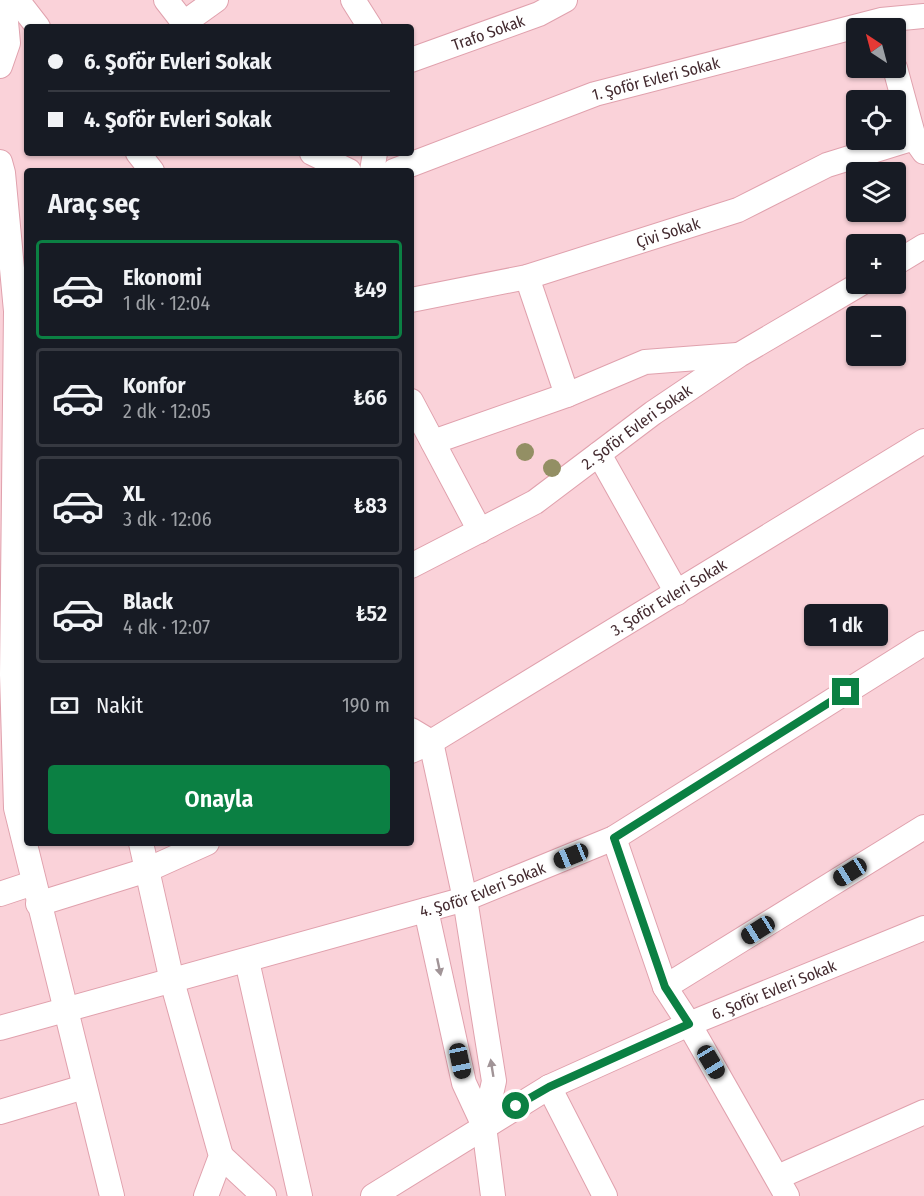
<!DOCTYPE html>
<html lang="tr">
<head>
<meta charset="utf-8">
<style>
  body { margin:0; font-family:"Fira Sans Condensed",sans-serif; background:#242831; color:#f1f3f6; height:100vh; display:flex; flex-direction:column; font-size:22px; white-space:nowrap }
  * { box-sizing:border-box; margin:0 }
  p { font-size:20px; color:#9ea1a6 }
  .icon { flex:none; width:33px; height:33px; fill:none; stroke:currentColor; stroke-width:2; stroke-linecap:round; stroke-linejoin:round }
  .map { position:relative; flex:1; overflow:hidden }
  .sheet { position:absolute; left:24px; top:168px; width:390px; height:678px; display:flex; flex-direction:column; background:#171b24; border-radius:6px; box-shadow:0 2px 4px #0004 }
  .sheet>* { flex:none }
  .hud { position:absolute; left:24px; top:24px; width:390px; height:132px; border-radius:6px; box-shadow:0 2px 4px #0004; display:grid; align-content:center; height:132px; padding:0 24px; background:#171b24 }
  .needle { width:39px; rotate:324deg }
  .fabs { position:absolute; left:846px; top:18px; display:grid; gap:12px }
  .fabs a { display:grid; place-items:center; width:60px; height:60px; border-radius:6px; background:#171b24; box-shadow:0 2px 4px #0004; font-size:30px }
  .end { position:absolute; width:27px; height:27px; margin:-14px; border:8px solid #0b8043; background:#fff; box-shadow:0 0 0 3px #fff }
  .from { border-radius:50% }
  .bubble { position:absolute; height:42px; border-radius:6px; background:#171b24; box-shadow:0 2px 4px #0004; font-size:20px; font-weight:600; line-height:42px; text-align:center }
  .car { position:absolute; width:18px; height:36px; margin:-18px -9px; border-radius:8px; box-shadow:0 0 4px 2px #0007; background:linear-gradient(#222 24%,#8ab4d8 0 40%,#222 0 76%,#8ab4d8 0 86%,#222 0) }
  .hud b { display:flex; align-items:center; gap:21px; height:57px; font-size:22px }
  .hud b+b { border-top:2px solid #363941 }
  .hud i { width:15px; height:15px; background:#f1f3f6 }
  ul { padding:0; list-style:none }
  li { display:flex; align-items:center; gap:18px; height:99px; margin:0 12px 9px; padding:0 12px; border:3px solid #363941; border-radius:6px }
  li div { flex:1 }
  li b { display:block; font-size:22px }
  li em { font-style:normal; font-weight:600 }
  li.on { border-color:#0b8043 }
  li>.icon { width:54px; height:54px; stroke-width:1.5 }
  h2 { padding:0 24px; font-size:27px; line-height:72px }
  .pay { display:flex; align-items:center; gap:15px; height:66px; padding:0 24px; font-size:22px }
  .pay p { margin-inline-start:auto }
  .action { display:flex; gap:12px; margin-top:auto; padding:12px 24px }
  .action a { flex:1; height:69px; border-radius:6px; background:#0b8043; color:#fff; font-size:24px; font-weight:600; line-height:69px; text-align:center }
  .map>svg:first-child { display:block }
</style>
</head>
<body>
<div class="map">
<svg width="924" height="1196" viewBox="0 0 924 1196">
  <rect width="100%" height="100%" fill="#fad2d9"/>
  <g fill="none" stroke-linecap="round" stroke-linejoin="round">
    <g stroke="#e0a1ad" stroke-width="26">
      <g id="minor">
        <polyline points="17,0 38,27"/>
        <polyline points="166,0 187,27"/>
        <polyline points="353,0 370,27"/>
        <polyline points="184,23 216,0"/>
        <path id="s1" d="M411,60l128,-46 26,-14"/>
        <polyline points="0,66 8,43 4,0"/>
        <polyline points="895,68 914,138 924,152"/>
        <polyline points="138,153 152,171"/>
        <polyline points="312,153 349,171"/>
        <polyline points="0,162 3,173 16,311 12,675 16,808 112,1196"/>
        <polyline points="372,171 375,153"/>
        <path id="s2" d="M394,171l201,-77 286,-74 43,-4"/>
        <polyline points="896,263 924,246"/>
        <polyline points="527,277 567,395"/>
        <path id="s3" d="M411,300l116,-23 211,-67 89,-45 87,-27"/>
        <polyline points="411,401 480,531"/>
        <polyline points="433,442 567,395 645,362 737,355"/>
        <polyline points="599,454 677,593"/>
        <path id="s4" d="M411,566l124,-64 118,-89 86,-58 121,-71"/>
        <polyline points="411,730 431,742 465,899 494,1081 484,1126"/>
        <path id="s5" d="M411,751l20,-9 493,-301"/>
        <polyline points="614,838 665,987 689,1024 787,1196"/>
        <polyline points="141,843 172,981 221,1156 206,1196"/>
        <polyline points="0,894 33,883"/>
        <polyline points="38,904 147,870 207,843"/>
        <polyline points="426,910 464,1083 484,1126 493,1196"/>
        <polyline points="247,961 300,1196"/>
        <polyline points="665,987 924,827"/>
        <path id="s6" d="M0,1028l465,-129 149,-61 310,-195"/>
        <polyline points="549,1087 605,1196"/>
        <polyline points="0,1112 84,1087"/>
        <polyline points="221,1156 264,1196"/>
        <polyline points="778,1177 924,1112"/>
        <path id="s7" d="M373,1196l176,-109 140,-63 235,-96"/>
      </g>
    </g>
    <use href="#minor" stroke="#fff" stroke-width="24"/>
  </g>
  <g fill="#938f64">
    <circle cx="525" cy="452" r="9"/>
    <circle cx="552" cy="468" r="9"/>
  </g>
  <defs><path id="oneway-solid" d="M-6-.8H1V-3.2L6.5 0L1 3.2V.8H-6Z" transform="scale(1.5)"/></defs>
  <g fill="#a19497">
    <use href="#oneway-solid" transform="translate(439 967) rotate(78)"/>
    <use href="#oneway-solid" transform="translate(492 1068) rotate(-99)"/>
  </g>
  <g fill="none" stroke-linecap="round" stroke-linejoin="round">
    <polyline stroke="#0b8043" stroke-width="8" points="516,1106 549,1087 689,1024 665,987 614,838 846,692"/>
  </g>
  <g text-anchor="middle" stroke-width="6" stroke-linejoin="round" paint-order="stroke">
    <g font-size="16" fill="#432a2f" stroke="#fff">
      <text dy="6" stroke="none"><textPath href="#s1" startOffset="82">Trafo Sokak</textPath></text>
      <text dy="6" stroke="none"><textPath href="#s2" startOffset="278">1. Şoför Evleri Sokak</textPath></text>
      <text dy="6" stroke="none"><textPath href="#s3" startOffset="266">Çivi Sokak</textPath></text>
      <text dy="6" stroke="none"><textPath href="#s4" startOffset="266">2. Şoför Evleri Sokak</textPath></text>
      <text dy="6" stroke="none"><textPath href="#s5" startOffset="300">3. Şoför Evleri Sokak</textPath></text>
      <text dy="6" stroke="none"><textPath href="#s6" startOffset="502">4. Şoför Evleri Sokak</textPath></text>
      <text dy="6" stroke="none"><textPath href="#s7" startOffset="452">6. Şoför Evleri Sokak</textPath></text>
    </g>
  </g>
</svg>
<div class="fabs">
<a><svg class="needle" viewBox="-14 -14 28 28"><path d="M0-13l5 13h-10z" fill="#e53935"/><path d="M0 13l5-13h-10z" fill="#9ea1a6"/></svg></a>
<a><svg class="icon" aria-label="locate" viewBox="0 0 24 24"><circle cx="12" cy="12" r="6"/><path d="M12 2v4M12 18v4M2 12h4M18 12h4"/></svg></a>
<a><svg class="icon" aria-label="layers" viewBox="0 0 24 24"><path d="M12 4l9 5-9 5-9-5zM3 14l9 5 9-5"/></svg></a>
<a>+</a>
<a>−</a>
</div>
<i class="end from" style="left:516px;top:1106px"></i>
<i class="end" style="left:846px;top:692px"></i>
<div class="bubble" style="left:804px;top:604px;width:84px">1 dk</div>
<i class="car" style="left:571px;top:856px;rotate:248deg"></i>
<i class="car" style="left:850px;top:872px;rotate:238deg"></i>
<i class="car" style="left:758px;top:930px;rotate:238deg"></i>
<i class="car" style="left:460px;top:1061px;rotate:168deg"></i>
<i class="car" style="left:711px;top:1062px;rotate:149deg"></i>
<div class="hud">
<b><i class="from"></i>6. Şoför Evleri Sokak</b>
<b><i></i>4. Şoför Evleri Sokak</b>
</div>
<section class="sheet">
<h2>Araç seç</h2>
<ul>
<li class="on"><svg class="icon" aria-label="car" viewBox="0 0 24 24"><path d="M5 17H2v-5l4-1 3-4h7l3 4 3 1v5h-3M9 17h6M6 11h13"/><circle cx="7" cy="17" r="2"/><circle cx="17" cy="17" r="2"/></svg><div><b>Ekonomi</b><p>1 dk · 12:04</p></div><em>₺49</em></li>
<li><svg class="icon" aria-label="car" viewBox="0 0 24 24"><path d="M5 17H2v-5l4-1 3-4h7l3 4 3 1v5h-3M9 17h6M6 11h13"/><circle cx="7" cy="17" r="2"/><circle cx="17" cy="17" r="2"/></svg><div><b>Konfor</b><p>2 dk · 12:05</p></div><em>₺66</em></li>
<li><svg class="icon" aria-label="car" viewBox="0 0 24 24"><path d="M5 17H2v-5l4-1 3-4h7l3 4 3 1v5h-3M9 17h6M6 11h13"/><circle cx="7" cy="17" r="2"/><circle cx="17" cy="17" r="2"/></svg><div><b>XL</b><p>3 dk · 12:06</p></div><em>₺83</em></li>
<li><svg class="icon" aria-label="car" viewBox="0 0 24 24"><path d="M5 17H2v-5l4-1 3-4h7l3 4 3 1v5h-3M9 17h6M6 11h13"/><circle cx="7" cy="17" r="2"/><circle cx="17" cy="17" r="2"/></svg><div><b>Black</b><p>4 dk · 12:07</p></div><em>₺52</em></li>
</ul>
<div class="pay"><svg class="icon" aria-label="cash" viewBox="0 0 24 24"><path d="M3 7h18v10H3z"/><circle cx="12" cy="12" r="2"/></svg>Nakit<p>190 m</p></div>
<div class="action"><a>Onayla</a></div>
</section>
</div>
</body>
</html>
